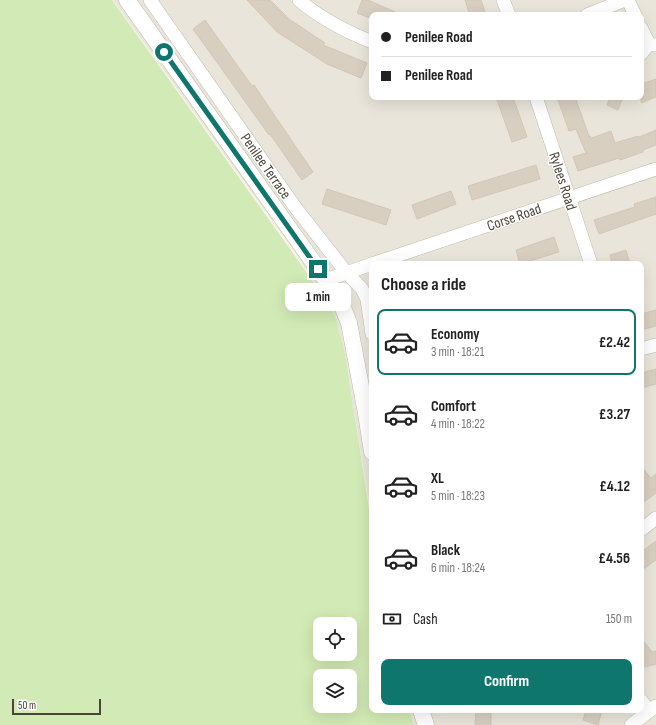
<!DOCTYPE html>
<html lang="en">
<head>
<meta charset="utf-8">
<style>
  body { margin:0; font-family:"Sofia Sans Condensed",sans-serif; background:#f2f2f2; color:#222; height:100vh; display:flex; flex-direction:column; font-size:15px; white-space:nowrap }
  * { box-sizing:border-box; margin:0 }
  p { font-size:13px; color:#767676 }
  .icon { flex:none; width:22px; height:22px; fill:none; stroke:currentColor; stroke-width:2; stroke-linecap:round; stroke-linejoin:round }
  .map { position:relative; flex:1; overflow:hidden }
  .panel { position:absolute; left:369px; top:261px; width:275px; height:452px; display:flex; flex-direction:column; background:#fff; border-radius:8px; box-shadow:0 4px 16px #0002 }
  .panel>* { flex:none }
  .guide { position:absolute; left:369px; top:12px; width:275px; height:88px; border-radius:8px; box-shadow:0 4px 16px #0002; display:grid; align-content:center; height:88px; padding:0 12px; background:#fff }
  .fabs { position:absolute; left:313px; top:617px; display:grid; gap:8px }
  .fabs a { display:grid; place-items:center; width:44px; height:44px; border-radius:8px; background:#fff; box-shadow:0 4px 16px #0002; font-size:20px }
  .scale { position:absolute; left:12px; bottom:10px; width:89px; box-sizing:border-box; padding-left:4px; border:2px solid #4b4439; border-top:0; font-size:11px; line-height:14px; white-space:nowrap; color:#4b4439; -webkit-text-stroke:3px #fff; paint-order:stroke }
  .end { position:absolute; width:18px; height:18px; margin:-9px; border:5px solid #0f766e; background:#fff; box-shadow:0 0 0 2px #fff }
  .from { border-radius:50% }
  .bubble { position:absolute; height:28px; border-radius:8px; background:#fff; box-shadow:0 4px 16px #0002; font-size:13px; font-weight:700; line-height:28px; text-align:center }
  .guide b { display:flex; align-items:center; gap:14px; height:38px; font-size:15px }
  .guide b+b { border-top:1px solid #e0e0e0 }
  .guide i { width:10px; height:10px; background:#222 }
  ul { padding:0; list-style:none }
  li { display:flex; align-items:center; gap:12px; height:66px; margin:0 8px 6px; padding:0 4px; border:2px solid transparent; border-radius:8px }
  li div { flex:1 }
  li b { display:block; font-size:15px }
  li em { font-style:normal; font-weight:700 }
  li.current { border-color:#0f766e }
  li>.icon { width:36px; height:36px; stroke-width:1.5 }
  h2 { padding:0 12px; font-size:18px; line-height:48px }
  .pay { display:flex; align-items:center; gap:10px; height:44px; padding:0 12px; font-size:15px }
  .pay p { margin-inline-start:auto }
  .button { display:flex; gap:8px; margin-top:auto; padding:8px 12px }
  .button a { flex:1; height:46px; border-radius:8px; background:#0f766e; color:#fff; font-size:16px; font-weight:700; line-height:46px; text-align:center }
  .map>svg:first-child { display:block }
</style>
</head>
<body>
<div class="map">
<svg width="656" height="725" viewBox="0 0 656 725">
  <rect width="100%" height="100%" fill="#f6f3ec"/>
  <path fill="#eae5da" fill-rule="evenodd" d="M113,0h543v725h-242l-5,-15h232v-446h-269v259l-27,-170 -10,-37 -40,-64zM372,15h269v82h-269z"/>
  <path fill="#d2eab5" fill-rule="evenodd" d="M0,0h112l210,294 13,22 10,37 27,175v182h37l5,15h-414zM320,624h30v30h-30zM320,676h30v30h-30z"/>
  <g fill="#d8cfc1" stroke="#d3c7b4">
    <polygon points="247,0 270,0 289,19 325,43 323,45 367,63 361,78 327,64 277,32"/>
    <polygon points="362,0 368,0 402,15 372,15 372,19 357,13"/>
    <polygon points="465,0 481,0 486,15 470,15"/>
    <polygon points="205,20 252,86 254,85 313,172 302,180 270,134 269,135 193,29"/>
    <polygon points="656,79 656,97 641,103 641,84"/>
    <polygon points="496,97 513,97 527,137 512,142"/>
    <polygon points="557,97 575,97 589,136 590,136 592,138 611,131 615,143 638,136 639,137 656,130 656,145 643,150 643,152 620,160 619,158 578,171 573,157 586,153 576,129 569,131"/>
    <polygon points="610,97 623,97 618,110 607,105"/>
    <polygon points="536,165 540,179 472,200 468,186"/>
    <polygon points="327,189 391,210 386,225 322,204"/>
    <polygon points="451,191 456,204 417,219 412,205"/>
    <polygon points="656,197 656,214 599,234 594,220 635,207 634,204"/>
    <polygon points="554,237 559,252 520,264 516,250"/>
    <polygon points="626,250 630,264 612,264 610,255"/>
    <polygon points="656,310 656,326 641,330 641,314"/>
    <polygon points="656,369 656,384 641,388 641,373"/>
    <polygon points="641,466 651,478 656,474 656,493 641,504"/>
    <polygon points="656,541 656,560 641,571 641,552"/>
    <polygon points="641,638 652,652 656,651 656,664 645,667 641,655"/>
    <polygon points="476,710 491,710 491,725 475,725"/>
    <polygon points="586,710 602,710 598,725 583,720"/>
  </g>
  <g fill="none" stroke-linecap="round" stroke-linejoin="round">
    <g stroke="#c2bbae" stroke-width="14">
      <g id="minor">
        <polyline points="150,0 295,207 346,272 362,289 367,299 372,334"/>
        <path d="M299,0c22,19 46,31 73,42"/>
        <polyline points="503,0 509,15"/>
        <polyline points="628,0 635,15"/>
        <polyline points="587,15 625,0"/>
        <polyline points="641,28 649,44"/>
        <polyline points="641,54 649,44 656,45"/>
        <polyline points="536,97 591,264"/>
        <polyline points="372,264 656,169"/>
        <polyline points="326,280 372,264"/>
        <polyline points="641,349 656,345"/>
        <polyline points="641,530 656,518"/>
        <polyline points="641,700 649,711"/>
        <polyline points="631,725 656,706"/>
      </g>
    </g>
    <g stroke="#c2bbae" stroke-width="17">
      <g id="tertiary">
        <polyline points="127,0 326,280 341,303 349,323 366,413 372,452"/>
        <polyline points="421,710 426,725"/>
      </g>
    </g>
    <use href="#minor" stroke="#fff" stroke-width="13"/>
    <use href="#tertiary" stroke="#fff" stroke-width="16"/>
  </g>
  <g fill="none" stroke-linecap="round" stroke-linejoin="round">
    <polyline stroke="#0f766e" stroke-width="5" points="164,52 318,269"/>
  </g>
  <g text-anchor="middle" stroke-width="3" stroke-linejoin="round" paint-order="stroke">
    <g font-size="15" fill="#4b4439" stroke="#fff">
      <text transform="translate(266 166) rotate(55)" y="5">Penilee Terrace</text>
      <text transform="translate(563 181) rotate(72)" y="5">Rylees Road</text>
      <text transform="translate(514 217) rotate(-19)" y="5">Corse Road</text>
    </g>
  </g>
</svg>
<div class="fabs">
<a><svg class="icon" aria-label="locate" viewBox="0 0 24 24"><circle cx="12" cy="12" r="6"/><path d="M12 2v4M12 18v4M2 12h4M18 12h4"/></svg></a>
<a><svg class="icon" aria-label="layers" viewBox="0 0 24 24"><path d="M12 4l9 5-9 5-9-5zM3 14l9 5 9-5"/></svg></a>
</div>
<div class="scale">50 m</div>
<i class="end from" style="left:164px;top:52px"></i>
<i class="end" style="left:318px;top:269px"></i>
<div class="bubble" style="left:285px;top:283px;width:66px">1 min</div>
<div class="guide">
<b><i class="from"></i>Penilee Road</b>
<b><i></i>Penilee Road</b>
</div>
<section class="panel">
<h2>Choose a ride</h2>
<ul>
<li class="current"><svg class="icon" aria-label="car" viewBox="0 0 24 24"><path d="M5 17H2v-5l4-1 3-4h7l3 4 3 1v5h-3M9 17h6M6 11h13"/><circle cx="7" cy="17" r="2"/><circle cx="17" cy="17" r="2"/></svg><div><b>Economy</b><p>3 min · 18:21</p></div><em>£2.42</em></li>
<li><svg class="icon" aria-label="car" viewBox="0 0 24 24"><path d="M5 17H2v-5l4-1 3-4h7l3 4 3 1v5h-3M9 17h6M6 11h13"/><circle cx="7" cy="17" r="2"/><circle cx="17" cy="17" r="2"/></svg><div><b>Comfort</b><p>4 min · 18:22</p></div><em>£3.27</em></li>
<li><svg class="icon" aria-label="car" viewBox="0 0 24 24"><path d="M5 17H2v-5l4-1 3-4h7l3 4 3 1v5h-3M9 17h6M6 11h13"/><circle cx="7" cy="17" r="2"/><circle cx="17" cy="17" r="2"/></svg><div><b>XL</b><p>5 min · 18:23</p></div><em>£4.12</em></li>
<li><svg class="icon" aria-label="car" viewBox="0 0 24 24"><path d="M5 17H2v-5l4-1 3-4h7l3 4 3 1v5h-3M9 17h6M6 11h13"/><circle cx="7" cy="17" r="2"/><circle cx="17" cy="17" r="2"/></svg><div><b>Black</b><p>6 min · 18:24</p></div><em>£4.56</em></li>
</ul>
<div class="pay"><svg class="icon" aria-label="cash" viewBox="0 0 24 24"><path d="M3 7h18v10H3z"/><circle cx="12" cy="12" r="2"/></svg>Cash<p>150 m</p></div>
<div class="button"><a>Confirm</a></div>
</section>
</div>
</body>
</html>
